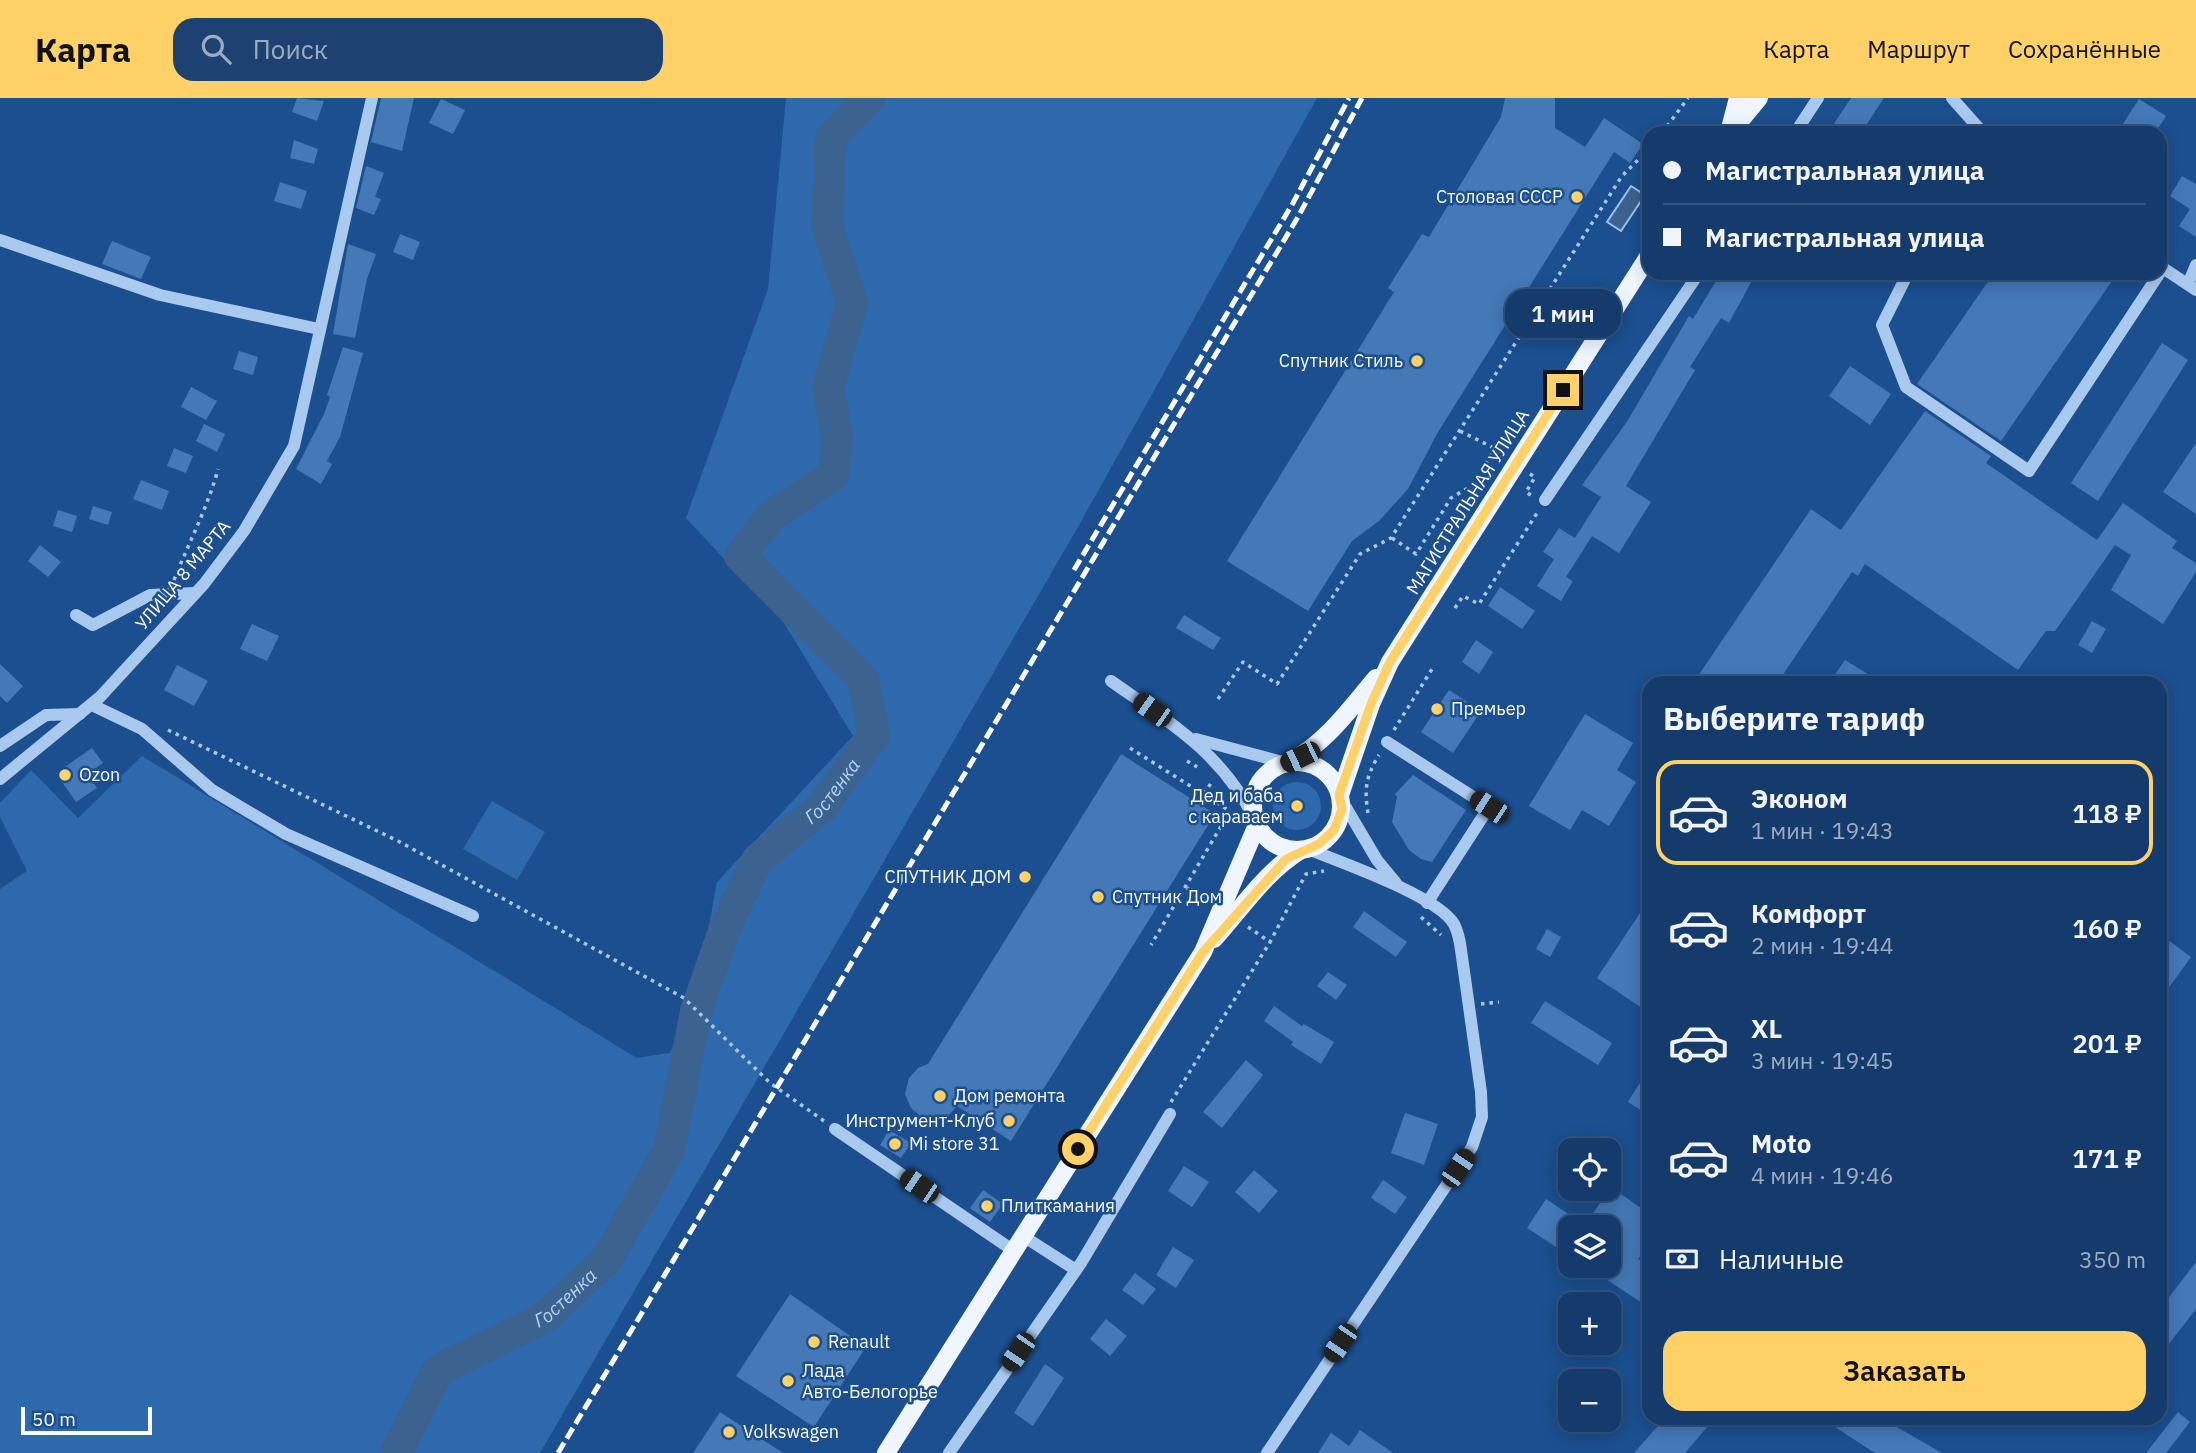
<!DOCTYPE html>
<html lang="ru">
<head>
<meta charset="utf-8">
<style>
  body { margin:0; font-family:"IBM Plex Sans",sans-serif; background:#1d4271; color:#f1f3f6; height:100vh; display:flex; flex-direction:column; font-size:26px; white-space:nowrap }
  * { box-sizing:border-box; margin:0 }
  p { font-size:23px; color:#9dadc1 }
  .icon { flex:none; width:38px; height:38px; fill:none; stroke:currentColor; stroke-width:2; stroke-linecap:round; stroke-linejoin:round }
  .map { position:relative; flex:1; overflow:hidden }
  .panel { position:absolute; left:1642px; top:578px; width:525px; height:749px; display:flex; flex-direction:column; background:#143b6b; border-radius:21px; box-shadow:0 4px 18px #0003,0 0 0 2px #33557e }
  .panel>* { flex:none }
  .hud { position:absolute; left:1642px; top:28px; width:525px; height:154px; border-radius:21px; box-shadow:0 4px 18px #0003,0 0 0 2px #33557e; display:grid; align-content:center; height:154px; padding:0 21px; background:#143b6b }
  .controls { position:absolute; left:1558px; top:1040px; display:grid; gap:14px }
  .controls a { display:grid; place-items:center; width:63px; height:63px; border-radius:14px; background:#143b6b; box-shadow:0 4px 18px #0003,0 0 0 2px #33557e; font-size:35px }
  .scale { position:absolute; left:21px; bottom:18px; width:131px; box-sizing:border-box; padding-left:7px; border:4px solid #fff; border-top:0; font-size:19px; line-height:24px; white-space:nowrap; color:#fff; -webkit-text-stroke:5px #1b4f8f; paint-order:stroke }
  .end { position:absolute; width:32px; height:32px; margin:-16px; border:9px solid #ffd166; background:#111; box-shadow:0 0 0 4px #111 }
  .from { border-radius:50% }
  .bubble { position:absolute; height:49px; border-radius:21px; background:#143b6b; box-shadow:0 4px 18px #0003,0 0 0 2px #33557e; font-size:23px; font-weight:600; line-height:49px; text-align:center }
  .car { position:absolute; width:21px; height:42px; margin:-21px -10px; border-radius:9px; box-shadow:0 0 5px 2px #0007; background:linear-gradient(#222 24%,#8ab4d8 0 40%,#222 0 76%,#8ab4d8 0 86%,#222 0) }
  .hud b { display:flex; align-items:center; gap:24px; height:66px; font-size:26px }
  .hud b+b { border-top:2px solid #33557e }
  .hud i { width:18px; height:18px; background:#f1f3f6 }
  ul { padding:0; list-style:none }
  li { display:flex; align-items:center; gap:21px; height:105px; margin:0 14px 10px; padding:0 7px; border:4px solid transparent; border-radius:21px }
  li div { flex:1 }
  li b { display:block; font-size:26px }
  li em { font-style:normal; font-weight:600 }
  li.on { border-color:#ffd166 }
  li>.icon { width:63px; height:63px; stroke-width:1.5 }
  h2 { padding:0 21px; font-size:32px; line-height:84px }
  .pay { display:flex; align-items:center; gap:18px; height:77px; padding:0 21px; font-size:26px }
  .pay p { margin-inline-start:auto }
  .action { display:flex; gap:14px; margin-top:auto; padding:14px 21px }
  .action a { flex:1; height:80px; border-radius:21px; background:#ffd166; color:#111; font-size:28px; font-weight:600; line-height:80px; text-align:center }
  header { display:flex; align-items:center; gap:42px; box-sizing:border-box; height:98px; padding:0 35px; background:#ffd166; color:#111 }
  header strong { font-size:33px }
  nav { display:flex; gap:38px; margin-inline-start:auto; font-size:24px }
  .search { width:490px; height:63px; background:#1d4271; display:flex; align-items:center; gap:18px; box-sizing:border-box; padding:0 24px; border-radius:21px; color:#9dadc1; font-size:26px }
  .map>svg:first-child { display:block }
</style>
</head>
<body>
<header>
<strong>Карта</strong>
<div class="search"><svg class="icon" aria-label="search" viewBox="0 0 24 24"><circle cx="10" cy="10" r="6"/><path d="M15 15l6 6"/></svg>Поиск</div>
<nav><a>Карта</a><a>Маршрут</a><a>Сохранённые</a></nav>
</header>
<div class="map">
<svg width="2196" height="1355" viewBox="0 0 2196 1355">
  <rect width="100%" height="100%" fill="#1b4f8f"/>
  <g fill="#2e69ad">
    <polygon points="786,0 1317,0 1078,429 540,1355 0,1355 0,791 27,773 0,719 0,705 31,672 78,720 142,658 637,960 669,955 691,926 717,784 853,638 784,525 686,420 768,191"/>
    <circle cx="1297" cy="708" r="24"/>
    <polygon points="492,703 545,734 517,782 463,751"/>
  </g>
  <polygon fill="#3c6290" stroke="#9cc4f0" stroke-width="2" points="1631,88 1645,97 1621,133 1607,124"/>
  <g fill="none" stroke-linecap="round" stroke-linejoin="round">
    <path stroke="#3c6290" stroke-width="32" id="s1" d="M396,1355l42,-83 107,-53 62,-58 62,-109 27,-139 29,-83 32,-68 64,-52 53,-73 -11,-56 -123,-123 31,-40 63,-41 3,-40 -9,-48 24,-84 -25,-77 4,-88 38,-40"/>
  </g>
  <g fill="#4478b7">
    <polygon points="297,0 324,3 317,23 292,14"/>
    <polygon points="381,0 414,0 402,53 371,44"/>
    <polygon points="1505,0 1555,0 1555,30 1585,49 1604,20 1643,46 1630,65 1614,54 1438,334 1408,391 1379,423 1352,443 1308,513 1227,463 1394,194 1388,190 1422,136 1429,139 1501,19"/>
    <polygon points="1851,0 1884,0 1861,35 1845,35 1833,27"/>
    <polygon points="441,1 465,12 453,36 429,25"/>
    <polygon points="2139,1 2166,18 2155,35 2117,35"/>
    <polygon points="294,42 318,51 314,66 290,60"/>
    <polygon points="366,68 384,75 375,99 381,101 374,117 356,110"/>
    <polygon points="2182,78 2196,86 2196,139 2179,128 2190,111 2170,98"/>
    <polygon points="280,84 307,93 301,111 274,103"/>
    <polygon points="400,136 420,144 413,162 393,154"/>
    <polygon points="112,143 151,159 141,181 102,166"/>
    <polygon points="348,146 376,156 367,181 355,240 333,236"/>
    <polygon points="1721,175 1756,175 1729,225 1721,220 1690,269 1695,272 1626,388 1651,404 1619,455 1592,438 1566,479 1573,483 1561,503 1537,488 1554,461 1543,454 1559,430 1575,440 1601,399 1582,387 1628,322 1689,218 1693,221"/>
    <polygon points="1994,175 2100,175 2112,183 2001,343 1917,286"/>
    <polygon points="2162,245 2188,262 2098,403 2071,385"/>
    <polygon points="343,249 363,255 340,339 327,363 332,366 321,386 296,371 324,316 330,299 327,297"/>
    <polygon points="239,253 258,259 253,277 233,271"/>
    <polygon points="1850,268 1891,296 1870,327 1829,298"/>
    <polygon points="191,289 217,303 206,322 181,309"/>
    <polygon points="1925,313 1991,358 1986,365 2097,442 2123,405 2177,443 2172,450 2196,465 2196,474 2163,526 2111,492 2131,457 2115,447 2055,533 2046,533 2018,572 1865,466 1858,478 1852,474 1778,584 1694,584 1811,411 1841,432"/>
    <polygon points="204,326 225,336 217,354 196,343"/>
    <polygon points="2196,345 2196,416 2163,394"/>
    <polygon points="174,350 193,358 186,375 167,368"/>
    <polygon points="141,382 169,393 162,412 133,401"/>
    <polygon points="93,408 112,414 108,427 89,421"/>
    <polygon points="58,412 77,418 72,434 53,428"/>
    <polygon points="40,447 61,464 48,479 28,463"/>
    <polygon points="1500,489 1535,513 1522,531 1488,508"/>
    <polygon points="1184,517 1221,540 1213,552 1176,530"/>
    <polygon points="2092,523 2106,531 2092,555 2078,547"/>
    <polygon points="252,526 279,538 267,563 240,551"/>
    <polygon points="1476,542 1493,554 1479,576 1462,564"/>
    <polygon points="1845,562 1881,584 1830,584"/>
    <polygon points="0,566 23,588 7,605 0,598"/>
    <polygon points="177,567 208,583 194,608 164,592"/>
    <polygon points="1449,592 1481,613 1453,655 1421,634"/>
    <polygon points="1585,616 1633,645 1617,672 1636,684 1609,728 1582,712 1570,732 1529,708"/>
    <polygon points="92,650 103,665 87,676 97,690 76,704 56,675"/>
    <polygon points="1121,656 1215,716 1011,1043 957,1008 948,1018 935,1021 920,1018 911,1010 905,996 909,980 918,970 928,966"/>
    <polygon points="1413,677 1466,712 1432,764 1421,761 1409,752 1392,724 1397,699 1395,696"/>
    <polygon points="1648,803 1648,914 1597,880"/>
    <polygon points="1364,813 1407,844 1396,859 1353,829"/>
    <polygon points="1547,831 1561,839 1550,859 1536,851"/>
    <polygon points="2160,836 2191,859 2160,902"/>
    <polygon points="1328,874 1347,887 1336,902 1317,888"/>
    <polygon points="1545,903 1612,945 1598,967 1531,925"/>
    <polygon points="1274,908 1302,928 1304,926 1334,944 1321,966 1291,947 1293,944 1264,923"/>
    <polygon points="1246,962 1263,977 1222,1030 1203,1014"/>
    <polygon points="1648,972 1648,1017 1628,1004"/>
    <polygon points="1405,1015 1438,1026 1424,1067 1391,1055"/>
    <polygon points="889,1032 911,1045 901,1060 880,1047"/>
    <polygon points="1184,1068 1209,1084 1192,1109 1168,1093"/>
    <polygon points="1254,1072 1278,1093 1259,1115 1235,1094"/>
    <polygon points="1383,1082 1407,1099 1395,1116 1371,1100"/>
    <polygon points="1611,1089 1648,1115 1648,1147 1638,1161 1648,1168 1648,1209 1585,1167 1608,1167 1608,1129 1570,1129 1570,1158 1527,1130 1546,1101 1585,1127"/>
    <polygon points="983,1092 1003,1106 990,1124 970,1110"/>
    <polygon points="1173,1149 1194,1162 1176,1190 1156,1177"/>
    <polygon points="2196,1164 2196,1211 2168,1247 2160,1241 2160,1211"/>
    <polygon points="1135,1175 1156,1191 1143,1207 1122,1192"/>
    <polygon points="790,1196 866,1249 814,1329 736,1278"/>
    <polygon points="1106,1221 1127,1238 1110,1258 1090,1241"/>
    <polygon points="1045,1266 1064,1280 1033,1328 1014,1315"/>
    <polygon points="720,1314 783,1355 693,1355"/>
    <polygon points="2178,1314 2190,1324 2166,1355 2146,1355"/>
    <polygon points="1665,1320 1715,1320 1685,1355 1634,1355"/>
    <polygon points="1821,1320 1881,1320 1942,1355 1875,1355"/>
    <polygon points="1360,1332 1393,1355 1318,1355 1331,1335 1349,1348"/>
  </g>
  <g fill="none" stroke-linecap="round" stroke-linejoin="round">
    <g stroke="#a9c9ee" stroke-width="3.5" stroke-dasharray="3.5 5" stroke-linecap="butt">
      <polyline points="1662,35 1688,0"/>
      <polyline points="1460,333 1492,349 1493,354"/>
      <polyline points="1530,376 1535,379 1526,394 1532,398"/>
      <polyline points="1392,440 1416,456 1451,400 1473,387 1493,354 1503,359"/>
      <path d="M174,482c15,-38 34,-73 44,-111"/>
      <polyline points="1455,510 1463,498 1479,506 1539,412"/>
      <polyline points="1218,601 1243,564 1277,586 1360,456 1391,440 1622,78 1648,52"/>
      <polyline points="168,632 398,743 684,900 770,985 824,1023"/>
      <polyline points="1394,632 1432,571"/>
      <polyline points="1130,650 1230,713 1151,847"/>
      <polyline points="1187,663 1197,669"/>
      <polyline points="1204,696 1213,682"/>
      <path d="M1368,715c-4,-24 -2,-37 11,-58"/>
      <polyline points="1187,790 1206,802"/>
      <polyline points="1421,819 1441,837"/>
      <polyline points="1248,829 1270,844 1306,776 1324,773"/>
      <polyline points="1481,906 1499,904"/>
      <polyline points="1171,1004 1270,844"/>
    </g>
    <g stroke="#a9c9ee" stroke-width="12">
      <polyline points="1952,0 1983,35"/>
      <polyline points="1795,35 1818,0"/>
      <polyline points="0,142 160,197 319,231"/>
      <polyline points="2160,168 2196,192"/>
      <polyline points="1908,175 1882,227 1906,289 2029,373 2163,170"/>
      <polyline points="2188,186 2196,167"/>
      <polyline points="1545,402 1699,175"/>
      <polyline points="76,517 93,527 150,497 195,495"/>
      <path d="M1111,583c58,41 110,71 143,137"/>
      <polyline points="92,607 142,631 212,692 286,736 473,818"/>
      <polyline points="1196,641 1286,665"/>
      <polyline points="1387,644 1489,709 1427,805"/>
      <polyline points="0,648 46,617 80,616"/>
      <polyline points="0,681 100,599 204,486 244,433 294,348 372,0"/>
      <polyline points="1341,701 1377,762 1396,785"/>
      <polyline points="835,1031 1014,1153"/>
      <polyline points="1023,1138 1076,1172"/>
      <polyline points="949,1355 1081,1165 1170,1016"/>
      <path d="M1267,1355l205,-306 10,-30 -1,-25 -20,-142c-1,-8 -3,-18 -7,-26 -16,-28 -114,-62 -146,-75"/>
    </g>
    <g stroke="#f0f6ff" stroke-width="18">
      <polyline points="1729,34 1738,0"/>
      <polyline points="1730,35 1759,0"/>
      <circle cx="1297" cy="708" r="44"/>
      <path d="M1289,664c36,-18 62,-54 87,-84"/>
      <polyline points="1340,697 1371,606 1390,564 1648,159"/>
      <path d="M1214,841c28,-31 51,-67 87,-89"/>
      <polyline points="886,1355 1203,854 1257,727"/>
    </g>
    <g stroke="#fff" stroke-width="5" stroke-dasharray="12 5" stroke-linecap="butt">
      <polyline points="1074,472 1293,105 1349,0"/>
      <polyline points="558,1355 1298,119 1362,0"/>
    </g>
  </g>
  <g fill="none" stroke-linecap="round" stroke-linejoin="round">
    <polyline stroke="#ffd166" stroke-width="9" points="1078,1051 1203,854 1286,761 1319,746 1334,732 1342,711 1339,697 1371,606 1390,564 1563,292"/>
  </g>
  <g fill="#ffd166" stroke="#1b4f8f" stroke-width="2.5">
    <circle cx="1577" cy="99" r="7"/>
    <circle cx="1417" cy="263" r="7"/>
    <circle cx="1437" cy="611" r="7"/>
    <circle cx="65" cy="677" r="7"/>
    <circle cx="1297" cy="708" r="7"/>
    <circle cx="1025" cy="779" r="7"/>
    <circle cx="1098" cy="799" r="7"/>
    <circle cx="940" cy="998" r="7"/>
    <circle cx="1009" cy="1023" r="7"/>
    <circle cx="895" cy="1046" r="7"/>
    <circle cx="987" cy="1108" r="7"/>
    <circle cx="814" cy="1244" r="7"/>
    <circle cx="788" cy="1283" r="7"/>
    <circle cx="729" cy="1334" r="7"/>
  </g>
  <g text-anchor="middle" stroke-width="5" stroke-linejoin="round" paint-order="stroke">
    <g font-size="18" fill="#fff" stroke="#1b4f8f" text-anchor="start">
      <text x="1563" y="105" text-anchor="end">Столовая СССР</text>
      <text x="1403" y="269" text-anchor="end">Спутник Стиль</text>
      <text x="1451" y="617">Премьер</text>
      <text x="79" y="683">Ozon</text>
      <text x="1283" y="704" text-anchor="end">Дед и баба<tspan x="1283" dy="21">с караваем</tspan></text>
      <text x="1011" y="785" text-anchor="end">СПУТНИК ДОМ</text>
      <text x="1112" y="805">Спутник Дом</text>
      <text x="954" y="1004">Дом ремонта</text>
      <text x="995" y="1029" text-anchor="end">Инструмент-Клуб</text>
      <text x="909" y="1052">Mi store 31</text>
      <text x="1001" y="1114">Плиткамания</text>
      <text x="828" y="1250">Renault</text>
      <text x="802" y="1279">Лада<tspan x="802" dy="21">Авто-Белогорье</tspan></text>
      <text x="743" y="1340">Volkswagen</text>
    </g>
    <g font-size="18" fill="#fff" stroke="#1b4f8f">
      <text transform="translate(1468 404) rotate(-58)" y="6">МАГИСТРАЛЬНАЯ УЛИЦА</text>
      <text transform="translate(183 477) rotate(-50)" y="6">УЛИЦА 8 МАРТА</text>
    </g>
    <g font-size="19" font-style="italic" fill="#b5d3f5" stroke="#1b4f8f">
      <text dy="7" stroke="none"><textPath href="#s1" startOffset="830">Гостенка</textPath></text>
      <text dy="7" stroke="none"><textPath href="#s1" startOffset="240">Гостенка</textPath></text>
    </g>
  </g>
</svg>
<div class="controls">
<a><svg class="icon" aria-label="locate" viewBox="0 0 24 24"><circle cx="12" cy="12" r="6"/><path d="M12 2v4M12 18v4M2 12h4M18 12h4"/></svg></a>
<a><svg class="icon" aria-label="layers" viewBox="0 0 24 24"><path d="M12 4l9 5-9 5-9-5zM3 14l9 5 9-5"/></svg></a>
<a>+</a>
<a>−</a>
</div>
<div class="scale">50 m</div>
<i class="end from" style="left:1078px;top:1051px"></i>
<i class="end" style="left:1563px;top:292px"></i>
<div class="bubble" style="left:1505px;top:191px;width:116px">1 мин</div>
<i class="car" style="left:1152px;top:612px;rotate:305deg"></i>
<i class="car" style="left:1300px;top:659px;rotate:244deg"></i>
<i class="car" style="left:1489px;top:709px;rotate:303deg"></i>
<i class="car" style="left:1458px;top:1070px;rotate:34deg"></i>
<i class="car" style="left:919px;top:1088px;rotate:304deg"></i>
<i class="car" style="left:1340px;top:1245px;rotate:214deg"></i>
<i class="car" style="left:1018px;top:1254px;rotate:214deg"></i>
<div class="hud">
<b><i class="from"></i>Магистральная улица</b>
<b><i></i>Магистральная улица</b>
</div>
<section class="panel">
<h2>Выберите тариф</h2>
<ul>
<li class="on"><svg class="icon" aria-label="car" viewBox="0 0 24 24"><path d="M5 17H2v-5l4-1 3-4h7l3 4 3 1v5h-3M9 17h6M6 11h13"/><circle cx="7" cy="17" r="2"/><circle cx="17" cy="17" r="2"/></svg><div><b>Эконом</b><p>1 мин · 19:43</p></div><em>118 ₽</em></li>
<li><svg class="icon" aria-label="car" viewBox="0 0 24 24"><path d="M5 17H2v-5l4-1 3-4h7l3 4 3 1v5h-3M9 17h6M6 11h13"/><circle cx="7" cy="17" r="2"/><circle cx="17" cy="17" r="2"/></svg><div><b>Комфорт</b><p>2 мин · 19:44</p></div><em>160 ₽</em></li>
<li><svg class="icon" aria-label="car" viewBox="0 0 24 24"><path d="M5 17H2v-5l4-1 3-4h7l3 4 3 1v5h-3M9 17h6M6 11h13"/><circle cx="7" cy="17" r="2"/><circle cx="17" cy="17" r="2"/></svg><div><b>XL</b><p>3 мин · 19:45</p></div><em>201 ₽</em></li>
<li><svg class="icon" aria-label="car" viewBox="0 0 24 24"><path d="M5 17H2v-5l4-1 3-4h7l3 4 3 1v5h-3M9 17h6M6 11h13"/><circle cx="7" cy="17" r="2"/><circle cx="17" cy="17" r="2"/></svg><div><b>Moto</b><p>4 мин · 19:46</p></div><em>171 ₽</em></li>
</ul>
<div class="pay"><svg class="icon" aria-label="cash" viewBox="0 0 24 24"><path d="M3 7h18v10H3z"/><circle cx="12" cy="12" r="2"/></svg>Наличные<p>350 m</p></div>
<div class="action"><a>Заказать</a></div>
</section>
</div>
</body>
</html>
